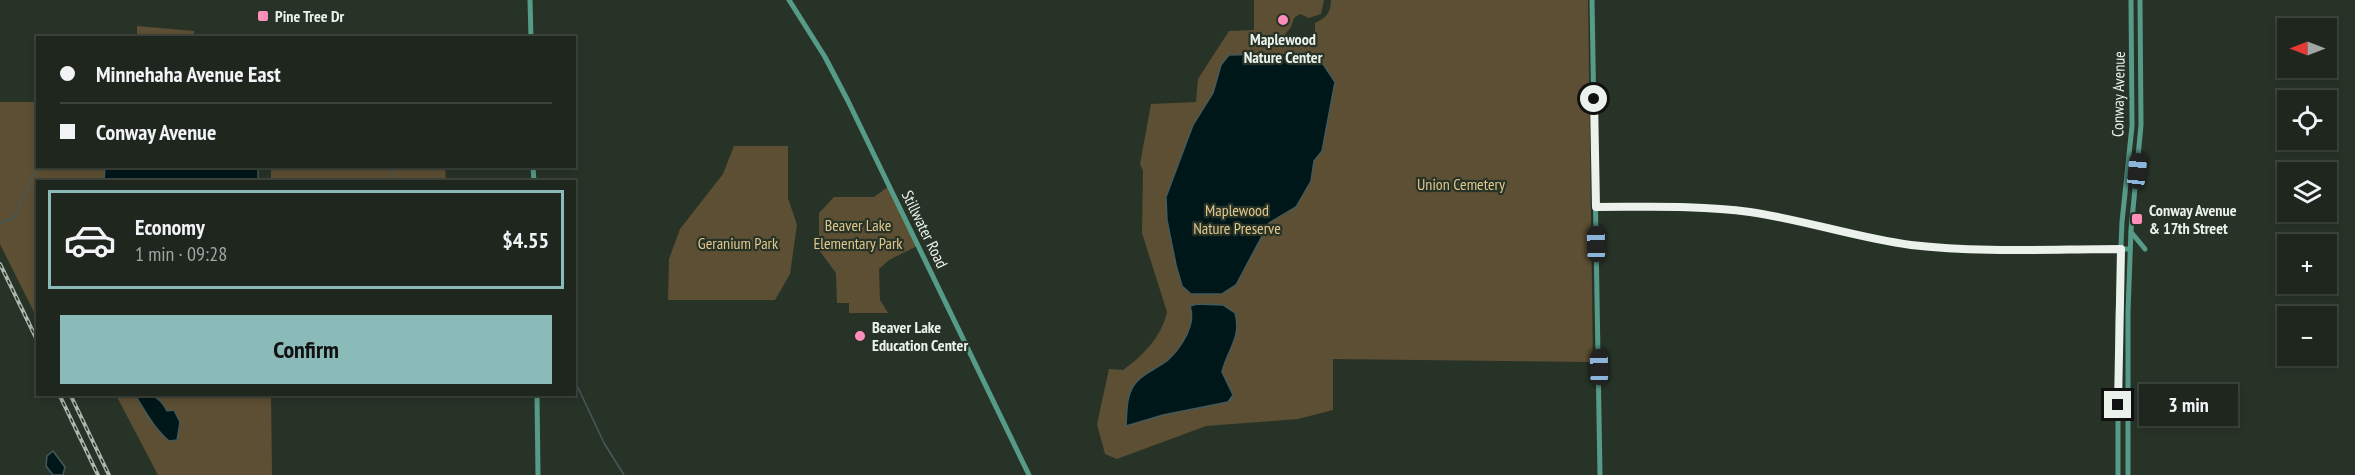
<!DOCTYPE html>
<html lang="en">
<head>
<meta charset="utf-8">
<style>
  body { margin:0; font-family:"PT Sans Narrow",sans-serif; background:#2b322b; color:#f1f3f6; height:100vh; display:flex; flex-direction:column; font-size:22px; white-space:nowrap }
  * { box-sizing:border-box; margin:0 }
  p { font-size:20px; color:#a1a5a4 }
  .icon { flex:none; width:33px; height:33px; fill:none; stroke:currentColor; stroke-width:2; stroke-linecap:round; stroke-linejoin:round }
  .map { position:relative; flex:1; overflow:hidden }
  .drawer { position:absolute; left:36px; top:180px; width:540px; height:216px; display:flex; flex-direction:column; background:#1e261e; border-radius:0px; box-shadow:0 3px 9px #0003,0 0 0 2px #3c433c }
  .drawer>* { flex:none }
  .top-card { position:absolute; left:36px; top:36px; width:540px; height:132px; border-radius:0px; box-shadow:0 3px 9px #0003,0 0 0 2px #3c433c; display:grid; align-content:center; height:132px; padding:0 24px; background:#1e261e }
  .needle { width:39px; rotate:270deg }
  .controls { position:absolute; left:2277px; top:18px; display:grid; gap:12px }
  .controls a { display:grid; place-items:center; width:60px; height:60px; border-radius:0px; background:#1e261e; box-shadow:0 3px 9px #0003,0 0 0 2px #3c433c; font-size:30px }
  .end { position:absolute; width:27px; height:27px; margin:-14px; border:8px solid #ebf2eb; background:#111; box-shadow:0 0 0 3px #111 }
  .from { border-radius:50% }
  .bubble { position:absolute; height:42px; border-radius:0px; background:#1e261e; box-shadow:0 3px 9px #0003,0 0 0 2px #3c433c; font-size:20px; font-weight:700; line-height:42px; text-align:center }
  .car { position:absolute; width:18px; height:36px; margin:-18px -9px; border-radius:8px; box-shadow:0 0 4px 2px #0007; background:linear-gradient(#222 24%,#8ab4d8 0 40%,#222 0 76%,#8ab4d8 0 86%,#222 0) }
  .top-card b { display:flex; align-items:center; gap:21px; height:57px; font-size:22px }
  .top-card b+b { border-top:2px solid #3c433c }
  .top-card i { width:15px; height:15px; background:#f1f3f6 }
  ul { padding:10px 0 0; list-style:none }
  li { display:flex; align-items:center; gap:18px; height:99px; margin:0 12px 9px; padding:0 12px; border:3px solid transparent; border-radius:0px }
  li div { flex:1 }
  li b { display:block; font-size:22px }
  li em { font-style:normal; font-weight:700 }
  li.on { border-color:#8bbbb9 }
  li>.icon { width:54px; height:54px; stroke-width:1.5 }
  .action { display:flex; gap:12px; margin-top:auto; padding:12px 24px }
  .action a { flex:1; height:69px; border-radius:0px; background:#8bbbb9; color:#111; font-size:24px; font-weight:700; line-height:69px; text-align:center }
  .map>svg:first-child { display:block }
</style>
</head>
<body>
<div class="map">
<svg width="2355" height="475" viewBox="0 0 2355 475">
  <rect width="100%" height="100%" fill="#283328"/>
  <g fill="#5d4f33">
    <path d="M1254,0h70l-3,14 -12,4 -9,-4 -6,4 -3,9 -13,16 6,3 31,-9v-14c11,-5 16,-10 16,-23h257l5,362 -260,-3v51l-35,9 -92,7 -89,33 -12,-5 -8,-30 12,-55 14,1c20,-14 39,-34 44,-58l-25,-79 1,-62 -3,-7 11,-60 45,-2 2,-23 31,-48 25,-1z"/>
    <polygon points="137,26 194,31 194,37 137,37"/>
    <polygon points="0,102 37,102 38,166 258,167 258,181 38,182 37,318 0,244"/>
    <polygon points="734,146 788,146 788,198 797,225 790,274 775,300 668,300 669,259 680,229 723,174"/>
    <polygon points="271,167 445,167 446,181 271,181"/>
    <polygon points="889,186 919,245 889,260 879,269 880,300 888,313 849,313 849,303 837,303 836,273 819,250 819,213 834,197 874,197"/>
    <polygon points="116,395 271,395 272,475 158,475"/>
  </g>
  <g fill="#00171a" stroke="#465959" stroke-width="1.5">
    <polygon points="1307,53 1321,61 1335,82 1322,151 1314,161 1311,181 1296,207 1269,223 1236,285 1222,294 1191,294 1182,286 1176,265 1167,220 1166,197 1193,125 1213,93 1221,65 1229,55"/>
    <polygon points="105,167 258,167 258,181 104,181"/>
    <path d="M1197,304l26,1 12,8c7,25 -8,37 -13,59l11,23 -5,7 -65,13 -37,11c1,-14 0,-29 8,-41 8,-12 23,-16 34,-25 13,-12 29,-36 22,-54z"/>
    <path d="M135,395c16,-1 24,0 32,16l7,-1 6,12 -3,18 -8,1c-15,-13 -24,-30 -34,-46z"/>
    <polygon points="53,451 65,467 63,475 53,475 46,466 47,456"/>
  </g>
  <g fill="none" stroke-linecap="round" stroke-linejoin="round">
    <g stroke="#465959" stroke-width="1.5">
      <polyline points="393,182 394,166"/>
      <polyline points="0,223 14,218 38,163"/>
      <polyline points="574,379 604,443 624,475"/>
    </g>
    <g stroke="#569b88" stroke-width="5">
      <polyline points="530,0 531,38"/>
      <polyline points="789,0 825,57 848,101 1029,475"/>
      <polyline points="1592,0 1600,475"/>
      <polyline points="533,166 534,182"/>
      <path d="M1596,207c52,0 103,-2 155,5 54,8 106,27 160,33 73,9 147,4 219,4"/>
      <polyline points="2131,232 2145,249"/>
      <polyline points="537,394 538,475"/>
      <polyline points="2118,475 2118,317 2122,222 2132,126 2131,0"/>
      <polyline points="2128,475 2128,312 2131,230 2141,125 2140,0"/>
    </g>
    <g stroke="#aeb6ae" stroke-width="4">
      <g id="rail">
        <polyline points="0,264 38,342"/>
        <polyline points="59,394 98,475"/>
        <polyline points="70,394 109,475"/>
      </g>
    </g>
    <use href="#rail" stroke="#283328" stroke-width="1.5" stroke-dasharray="4.5" stroke-linecap="butt"/>
  </g>
  <g fill="none" stroke-linecap="round" stroke-linejoin="round">
    <path stroke="#ebf2eb" stroke-width="8" d="M1594,99l2,108c51,0 103,-2 154,5 55,8 107,26 161,33 70,8 140,4 210,4l-3,156"/>
  </g>
  <g fill="#ff8eb9" stroke="#283328" stroke-width="2">
    <rect x="257" y="10" width="12" height="12" rx="3"/>
    <circle cx="1283" cy="20" r="6"/>
    <rect x="2131" y="213" width="12" height="12" rx="3"/>
    <circle cx="860" cy="336" r="6"/>
  </g>
  <g text-anchor="middle" stroke-width="4.5" stroke-linejoin="round" paint-order="stroke">
    <g font-size="16" font-weight="bold" fill="#ebf2eb" stroke="#283328" text-anchor="start">
      <text x="275" y="22">Pine Tree Dr</text>
      <text x="1283" y="45" text-anchor="middle">Maplewood<tspan x="1283" dy="18">Nature Center</tspan></text>
      <text x="2149" y="216">Conway Avenue<tspan x="2149" dy="18">&amp; 17th Street</tspan></text>
      <text x="872" y="333">Beaver Lake<tspan x="872" dy="18">Education Center</tspan></text>
    </g>
    <g font-size="16" fill="#ebf2eb" stroke="#283328">
      <text transform="translate(2118 94) rotate(-89)" y="6">Conway Avenue</text>
      <text transform="translate(925 229) rotate(64)" y="6">Stillwater Road</text>
    </g>
    <g font-size="16" fill="#e2c68b" stroke="#283328">
      <text x="1461" y="190">Union Cemetery</text>
      <text x="1237" y="216">Maplewood<tspan x="1237" dy="18">Nature Preserve</tspan></text>
      <text x="858" y="231">Beaver Lake<tspan x="858" dy="18">Elementary Park</tspan></text>
      <text x="738" y="249">Geranium Park</text>
    </g>
  </g>
</svg>
<div class="controls">
<a><svg class="needle" viewBox="-14 -14 28 28"><path d="M0-13l5 13h-10z" fill="#e53935"/><path d="M0 13l5-13h-10z" fill="#a1a5a4"/></svg></a>
<a><svg class="icon" aria-label="locate" viewBox="0 0 24 24"><circle cx="12" cy="12" r="6"/><path d="M12 2v4M12 18v4M2 12h4M18 12h4"/></svg></a>
<a><svg class="icon" aria-label="layers" viewBox="0 0 24 24"><path d="M12 4l9 5-9 5-9-5zM3 14l9 5 9-5"/></svg></a>
<a>+</a>
<a>−</a>
</div>
<i class="end from" style="left:1594px;top:99px"></i>
<i class="end" style="left:2118px;top:405px"></i>
<div class="bubble" style="left:2139px;top:384px;width:99px">3 min</div>
<i class="car" style="left:2137px;top:171px;rotate:6deg"></i>
<i class="car" style="left:1596px;top:244px;rotate:359deg"></i>
<i class="car" style="left:1599px;top:367px;rotate:359deg"></i>
<div class="top-card">
<b><i class="from"></i>Minnehaha Avenue East</b>
<b><i></i>Conway Avenue</b>
</div>
<section class="drawer">
<ul>
<li class="on"><svg class="icon" aria-label="car" viewBox="0 0 24 24"><path d="M5 17H2v-5l4-1 3-4h7l3 4 3 1v5h-3M9 17h6M6 11h13"/><circle cx="7" cy="17" r="2"/><circle cx="17" cy="17" r="2"/></svg><div><b>Economy</b><p>1 min · 09:28</p></div><em>$4.55</em></li>
</ul>
<div class="action"><a>Confirm</a></div>
</section>
</div>
</body>
</html>
